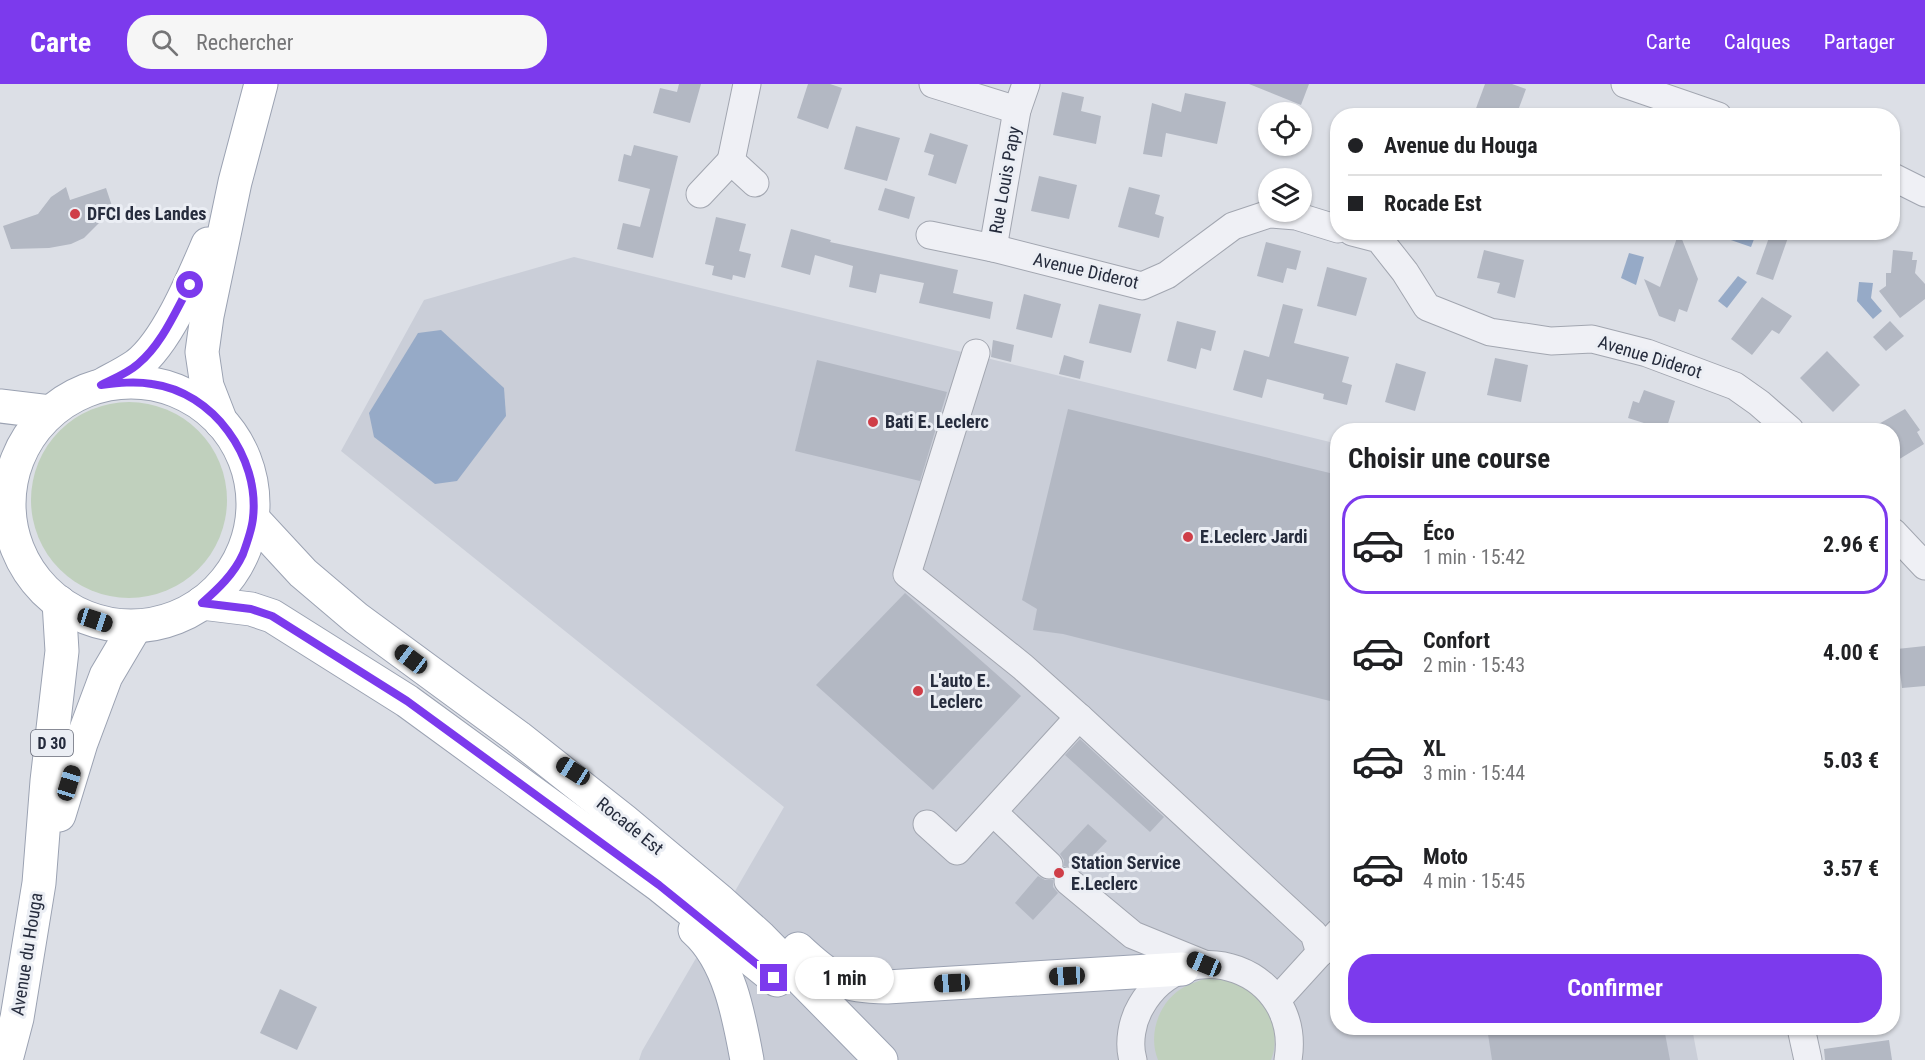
<!DOCTYPE html>
<html lang="fr">
<head>
<meta charset="utf-8">
<style>
  body { margin:0; font-family:"Roboto Condensed",sans-serif; background:#f6f6f6; color:#202124; height:100vh; display:flex; flex-direction:column; font-size:22px; white-space:nowrap }
  * { box-sizing:border-box; margin:0 }
  p { font-size:20px; color:#757577 }
  .icon { flex:none; width:33px; height:33px; fill:none; stroke:currentColor; stroke-width:2; stroke-linecap:round; stroke-linejoin:round }
  .map { position:relative; flex:1; overflow:hidden }
  .drawer { position:absolute; left:1330px; top:339px; width:570px; height:612px; display:flex; flex-direction:column; background:#fff; border-radius:24px; box-shadow:0 2px 4px #0004 }
  .drawer>* { flex:none }
  .top-card { position:absolute; left:1330px; top:24px; width:570px; height:132px; border-radius:24px; box-shadow:0 2px 4px #0004; display:grid; align-content:center; height:132px; padding:0 18px; background:#fff }
  .controls { position:absolute; left:1258px; top:18px; display:grid; gap:12px }
  .controls a { display:grid; place-items:center; width:54px; height:54px; border-radius:50%; background:#fff; box-shadow:0 2px 4px #0004; font-size:30px }
  .end { position:absolute; width:27px; height:27px; margin:-14px; border:8px solid #7c3aed; background:#fff; box-shadow:0 0 0 3px #fff }
  .from { border-radius:50% }
  .bubble { position:absolute; height:42px; border-radius:21px; background:#fff; box-shadow:0 2px 4px #0004; font-size:20px; font-weight:700; line-height:42px; text-align:center }
  .car { position:absolute; width:18px; height:36px; margin:-18px -9px; border-radius:8px; box-shadow:0 0 4px 2px #0007; background:linear-gradient(#222 24%,#8ab4d8 0 40%,#222 0 76%,#8ab4d8 0 86%,#222 0) }
  .top-card b { display:flex; align-items:center; gap:21px; height:57px; font-size:22px }
  .top-card b+b { border-top:2px solid #e0e0e0 }
  .top-card i { width:15px; height:15px; background:#202124 }
  ul { padding:0; list-style:none }
  li { display:flex; align-items:center; gap:18px; height:99px; margin:0 12px 9px; padding:0 6px; border:3px solid transparent; border-radius:24px }
  li div { flex:1 }
  li b { display:block; font-size:22px }
  li em { font-style:normal; font-weight:700 }
  li.selected { border-color:#7c3aed }
  li>.icon { width:54px; height:54px; stroke-width:1.5 }
  h2 { padding:0 18px; font-size:27px; line-height:72px }
  .action { display:flex; gap:12px; margin-top:auto; padding:12px 18px }
  .action a { flex:1; height:69px; border-radius:24px; background:#7c3aed; color:#fff; font-size:24px; font-weight:700; line-height:69px; text-align:center }
  header { display:flex; align-items:center; gap:36px; box-sizing:border-box; height:84px; padding:0 30px; background:#7c3aed; color:#fff }
  header strong { font-size:28px }
  nav { display:flex; gap:33px; margin-inline-start:auto; font-size:21px }
  .search { width:420px; height:54px; background:#f6f6f6; display:flex; align-items:center; gap:15px; box-sizing:border-box; padding:0 21px; border-radius:24px; color:#757577; font-size:22px }
  .map>svg:first-child { display:block }
</style>
</head>
<body>
<header>
<strong>Carte</strong>
<div class="search"><svg class="icon" aria-label="search" viewBox="0 0 24 24"><circle cx="10" cy="10" r="6"/><path d="M15 15l6 6"/></svg>Rechercher</div>
<nav><a>Carte</a><a>Calques</a><a>Partager</a></nav>
</header>
<div class="map">
<svg width="1925" height="976" viewBox="0 0 1925 976">
  <rect width="100%" height="100%" fill="#dcdfe6"/>
  <polygon fill="#caced8" points="574,173 1338,360 1338,944 1692,944 1698,976 639,976 642,967 784,723 341,367 424,216"/>
  <g fill="#c0d0bd">
    <circle cx="129" cy="416" r="98"/>
    <path d="M1204,895c13,0 25,1 37,6 27,12 41,48 30,75h-113c-11,-27 2,-61 28,-74 6,-3 13,-5 18,-7z"/>
  </g>
  <g fill="#96aac7">
    <polygon points="1752,149 1756,150 1751,163 1725,154 1727,149"/>
    <polygon points="1629,169 1644,173 1636,201 1621,194"/>
    <polygon points="1738,192 1747,198 1727,224 1718,217"/>
    <polygon points="1859,198 1873,199 1871,214 1882,227 1873,235 1857,217"/>
    <polygon points="441,246 504,304 506,332 457,397 435,400 374,353 369,329 418,249"/>
  </g>
  <g fill="#b3b8c3">
    <polygon points="679,0 701,0 690,39 653,29 660,4 677,8"/>
    <polygon points="808,0 830,0 842,4 828,45 797,34"/>
    <polygon points="1249,0 1309,0 1301,21"/>
    <polygon points="1485,0 1512,0 1526,5 1516,32 1488,32 1475,27"/>
    <polygon points="1062,8 1084,13 1081,27 1101,32 1096,60 1053,51"/>
    <polygon points="1185,9 1226,18 1217,60 1166,49 1162,73 1143,70 1152,19 1181,28"/>
    <polygon points="856,42 900,54 887,97 844,85"/>
    <polygon points="930,49 968,61 956,100 928,91 934,71 924,68"/>
    <polygon points="634,61 678,72 653,174 617,165 623,139 640,143 650,105 618,97 624,70 631,72"/>
    <polygon points="1039,92 1077,101 1069,135 1031,127"/>
    <polygon points="66,103 70,116 106,104 113,125 84,154 71,160 49,164 11,165 3,142 38,130 51,113"/>
    <polygon points="1129,103 1160,111 1155,130 1164,133 1159,154 1118,143"/>
    <polygon points="885,104 915,113 909,135 878,126"/>
    <polygon points="716,133 746,140 739,167 751,170 745,194 733,191 732,196 712,191 714,182 705,180"/>
    <polygon points="791,145 831,156 830,158 958,186 953,209 993,218 990,235 919,219 924,199 880,190 876,209 849,203 853,182 815,171 810,191 781,183"/>
    <polygon points="1679,148 1698,195 1687,228 1679,225 1675,238 1659,232 1644,195 1660,203"/>
    <polygon points="1771,148 1790,148 1773,196 1756,190"/>
    <polygon points="1266,158 1301,167 1296,186 1287,184 1283,199 1257,192"/>
    <polygon points="1484,166 1524,176 1515,214 1497,209 1500,199 1477,194"/>
    <polygon points="1893,166 1913,168 1912,176 1917,176 1915,189 1925,200 1925,215 1900,234 1879,207 1886,202 1886,189 1891,189"/>
    <polygon points="1327,183 1367,194 1356,232 1317,222"/>
    <polygon points="1024,210 1061,220 1052,254 1016,245"/>
    <polygon points="1762,213 1792,232 1779,250 1772,246 1752,271 1731,255"/>
    <polygon points="1099,220 1141,230 1131,269 1089,259"/>
    <polygon points="1283,220 1303,225 1294,259 1349,273 1342,298 1352,301 1347,321 1323,315 1324,310 1267,295 1262,314 1233,306 1244,266 1269,273"/>
    <polygon points="1177,237 1216,247 1211,267 1201,264 1196,285 1167,277"/>
    <polygon points="1890,237 1904,252 1886,267 1873,253"/>
    <polygon points="993,256 1014,261 1011,278 991,273"/>
    <polygon points="1827,267 1860,301 1833,328 1800,294"/>
    <polygon points="1064,271 1084,277 1080,295 1059,290"/>
    <polygon points="1495,274 1528,281 1521,318 1487,311"/>
    <polygon points="817,276 947,308 920,397 795,367"/>
    <polygon points="1396,279 1426,288 1415,327 1385,318"/>
    <polygon points="1644,306 1675,317 1666,346 1628,334 1633,317 1639,319"/>
    <polygon points="1068,325 1338,391 1338,619 1063,550 1033,546 1037,525 1022,516"/>
    <polygon points="1905,325 1920,346 1917,348 1924,360 1893,379 1893,346 1868,346"/>
    <polygon points="905,509 1021,612 933,706 816,601"/>
    <polygon points="1925,562 1925,602 1902,604 1897,565"/>
    <polygon points="1080,655 1164,733 1150,748 1065,671"/>
    <polygon points="1088,740 1107,757 1079,786 1071,782 1064,782 1064,776 1060,770"/>
    <polygon points="1038,792 1045,796 1053,796 1053,803 1058,809 1033,836 1015,819"/>
    <polygon points="280,905 317,923 297,966 260,949"/>
    <polygon points="1487,944 1664,944 1670,976 1492,976"/>
    <polygon points="1889,956 1892,976 1825,976 1824,965"/>
  </g>
  <g fill="none" stroke-linecap="round" stroke-linejoin="round">
    <g stroke="#a2a6b0" stroke-width="29">
      <g id="minor">
        <polyline points="747,0 731,77 755,99"/>
        <polyline points="933,0 1017,26"/>
        <polyline points="1625,0 1718,32"/>
        <polyline points="1893,93 1925,109"/>
        <polyline points="700,110 731,77"/>
        <polyline points="1352,148 1379,155 1405,188 1427,223 1490,248 1551,257 1592,255 1647,269 1735,302 1759,319 1790,346"/>
        <polyline points="930,151 993,164 1142,202 1167,191 1233,142 1269,130 1296,132 1338,145"/>
        <polyline points="993,164 1017,26 1026,0"/>
        <polyline points="976,269 907,490 1023,583 1079,633"/>
        <polyline points="1893,448 1925,482"/>
        <polyline points="994,729 1049,781"/>
        <polyline points="927,740 957,767 1079,633 1314,850 1320,869"/>
        <polyline points="1068,797 1133,851 1204,880"/>
        <polyline points="1277,916 1338,849"/>
        <polyline points="1801,944 1808,976"/>
        <path d="M1133,976c-5,-17 -1,-39 8,-54 45,-79 162,-36 147,54"/>
      </g>
    </g>
    <g stroke="#9ba2b2" stroke-width="35">
      <g id="major">
        <circle cx="131" cy="420" r="122"/>
        <path d="M104,300c11,-6 23,-12 33,-19 30,-23 56,-86 71,-121"/>
        <polyline points="0,322 50,328"/>
        <polyline points="221,338 207,302 202,268 207,232 235,98 261,0"/>
        <polyline points="253,435 303,489 356,534 518,653 623,736 721,818 760,853 881,976"/>
        <polyline points="202,519 251,525 272,532 407,617 659,801 777,896"/>
        <polyline points="59,731 81,659 106,592 135,543"/>
        <path d="M695,846c34,30 44,86 52,130"/>
        <path d="M798,865c33,31 43,37 89,38l295,-18"/>
        <polyline points="6,976 17,934 39,799 47,697 62,567 59,518"/>
      </g>
    </g>
    <use href="#minor" stroke="#eff0f5" stroke-width="27"/>
    <use href="#major" stroke="#fff" stroke-width="33"/>
  </g>
  <g fill="none" stroke-linecap="round" stroke-linejoin="round">
    <path stroke="#7c3aed" stroke-width="8" d="M190,201c-15,27 -28,59 -52,79 -10,9 -25,15 -37,21 17,-2 34,-4 51,-1 61,8 108,73 101,134 -1,11 -6,25 -10,36 -9,20 -25,35 -41,49l49,6 21,7 135,85 252,184 115,93"/>
  </g>
  <g fill="#cf3e48" stroke="#ebeef4" stroke-width="2">
    <circle cx="75" cy="130" r="6"/>
    <circle cx="873" cy="338" r="6"/>
    <circle cx="1188" cy="453" r="6"/>
    <circle cx="918" cy="607" r="6"/>
    <circle cx="1059" cy="789" r="6"/>
  </g>
  <g text-anchor="middle" stroke-width="6" stroke-linejoin="round" paint-order="stroke">
    <rect fill="#ebeef4" stroke="#616674" stroke-width="1.5" x="31" y="646" width="42" height="26" rx="4.5"/>
    <g font-size="16" font-weight="bold" fill="#262c3d">
      <text x="52" y="665">D 30</text>
    </g>
    <g font-size="18" fill="#262c3d" stroke="#ebeef4">
      <text transform="translate(1005 96) rotate(-80)" y="6">Rue Louis Papy</text>
      <text transform="translate(1086 187) rotate(13)" y="6">Avenue Diderot</text>
      <text transform="translate(1650 273) rotate(17)" y="6">Avenue Diderot</text>
      <text transform="translate(630 742) rotate(39)" y="6">Rocade Est</text>
      <text transform="translate(27 870) rotate(-81)" y="6">Avenue du Houga</text>
    </g>
    <g font-size="18" font-weight="bold" fill="#262c3d" stroke="#ebeef4" text-anchor="start">
      <text x="87" y="136">DFCI des Landes</text>
      <text x="885" y="344">Bati E. Leclerc</text>
      <text x="1200" y="459">E.Leclerc Jardi</text>
      <text x="930" y="603">L'auto E.<tspan x="930" dy="21">Leclerc</tspan></text>
      <text x="1071" y="785">Station Service<tspan x="1071" dy="21">E.Leclerc</tspan></text>
    </g>
  </g>
</svg>
<div class="controls">
<a><svg class="icon" aria-label="locate" viewBox="0 0 24 24"><circle cx="12" cy="12" r="6"/><path d="M12 2v4M12 18v4M2 12h4M18 12h4"/></svg></a>
<a><svg class="icon" aria-label="layers" viewBox="0 0 24 24"><path d="M12 4l9 5-9 5-9-5zM3 14l9 5 9-5"/></svg></a>
</div>
<i class="end from" style="left:190px;top:201px"></i>
<i class="end" style="left:774px;top:894px"></i>
<div class="bubble" style="left:795px;top:873px;width:99px">1 min</div>
<i class="car" style="left:95px;top:536px;rotate:108deg"></i>
<i class="car" style="left:411px;top:575px;rotate:307deg"></i>
<i class="car" style="left:573px;top:687px;rotate:302deg"></i>
<i class="car" style="left:69px;top:699px;rotate:17deg"></i>
<i class="car" style="left:1204px;top:880px;rotate:292deg"></i>
<i class="car" style="left:1067px;top:892px;rotate:267deg"></i>
<i class="car" style="left:952px;top:899px;rotate:267deg"></i>
<div class="top-card">
<b><i class="from"></i>Avenue du Houga</b>
<b><i></i>Rocade Est</b>
</div>
<section class="drawer">
<h2>Choisir une course</h2>
<ul>
<li class="selected"><svg class="icon" aria-label="car" viewBox="0 0 24 24"><path d="M5 17H2v-5l4-1 3-4h7l3 4 3 1v5h-3M9 17h6M6 11h13"/><circle cx="7" cy="17" r="2"/><circle cx="17" cy="17" r="2"/></svg><div><b>Éco</b><p>1 min · 15:42</p></div><em>2.96 €</em></li>
<li><svg class="icon" aria-label="car" viewBox="0 0 24 24"><path d="M5 17H2v-5l4-1 3-4h7l3 4 3 1v5h-3M9 17h6M6 11h13"/><circle cx="7" cy="17" r="2"/><circle cx="17" cy="17" r="2"/></svg><div><b>Confort</b><p>2 min · 15:43</p></div><em>4.00 €</em></li>
<li><svg class="icon" aria-label="car" viewBox="0 0 24 24"><path d="M5 17H2v-5l4-1 3-4h7l3 4 3 1v5h-3M9 17h6M6 11h13"/><circle cx="7" cy="17" r="2"/><circle cx="17" cy="17" r="2"/></svg><div><b>XL</b><p>3 min · 15:44</p></div><em>5.03 €</em></li>
<li><svg class="icon" aria-label="car" viewBox="0 0 24 24"><path d="M5 17H2v-5l4-1 3-4h7l3 4 3 1v5h-3M9 17h6M6 11h13"/><circle cx="7" cy="17" r="2"/><circle cx="17" cy="17" r="2"/></svg><div><b>Moto</b><p>4 min · 15:45</p></div><em>3.57 €</em></li>
</ul>
<div class="action"><a>Confirmer</a></div>
</section>
</div>
</body>
</html>
